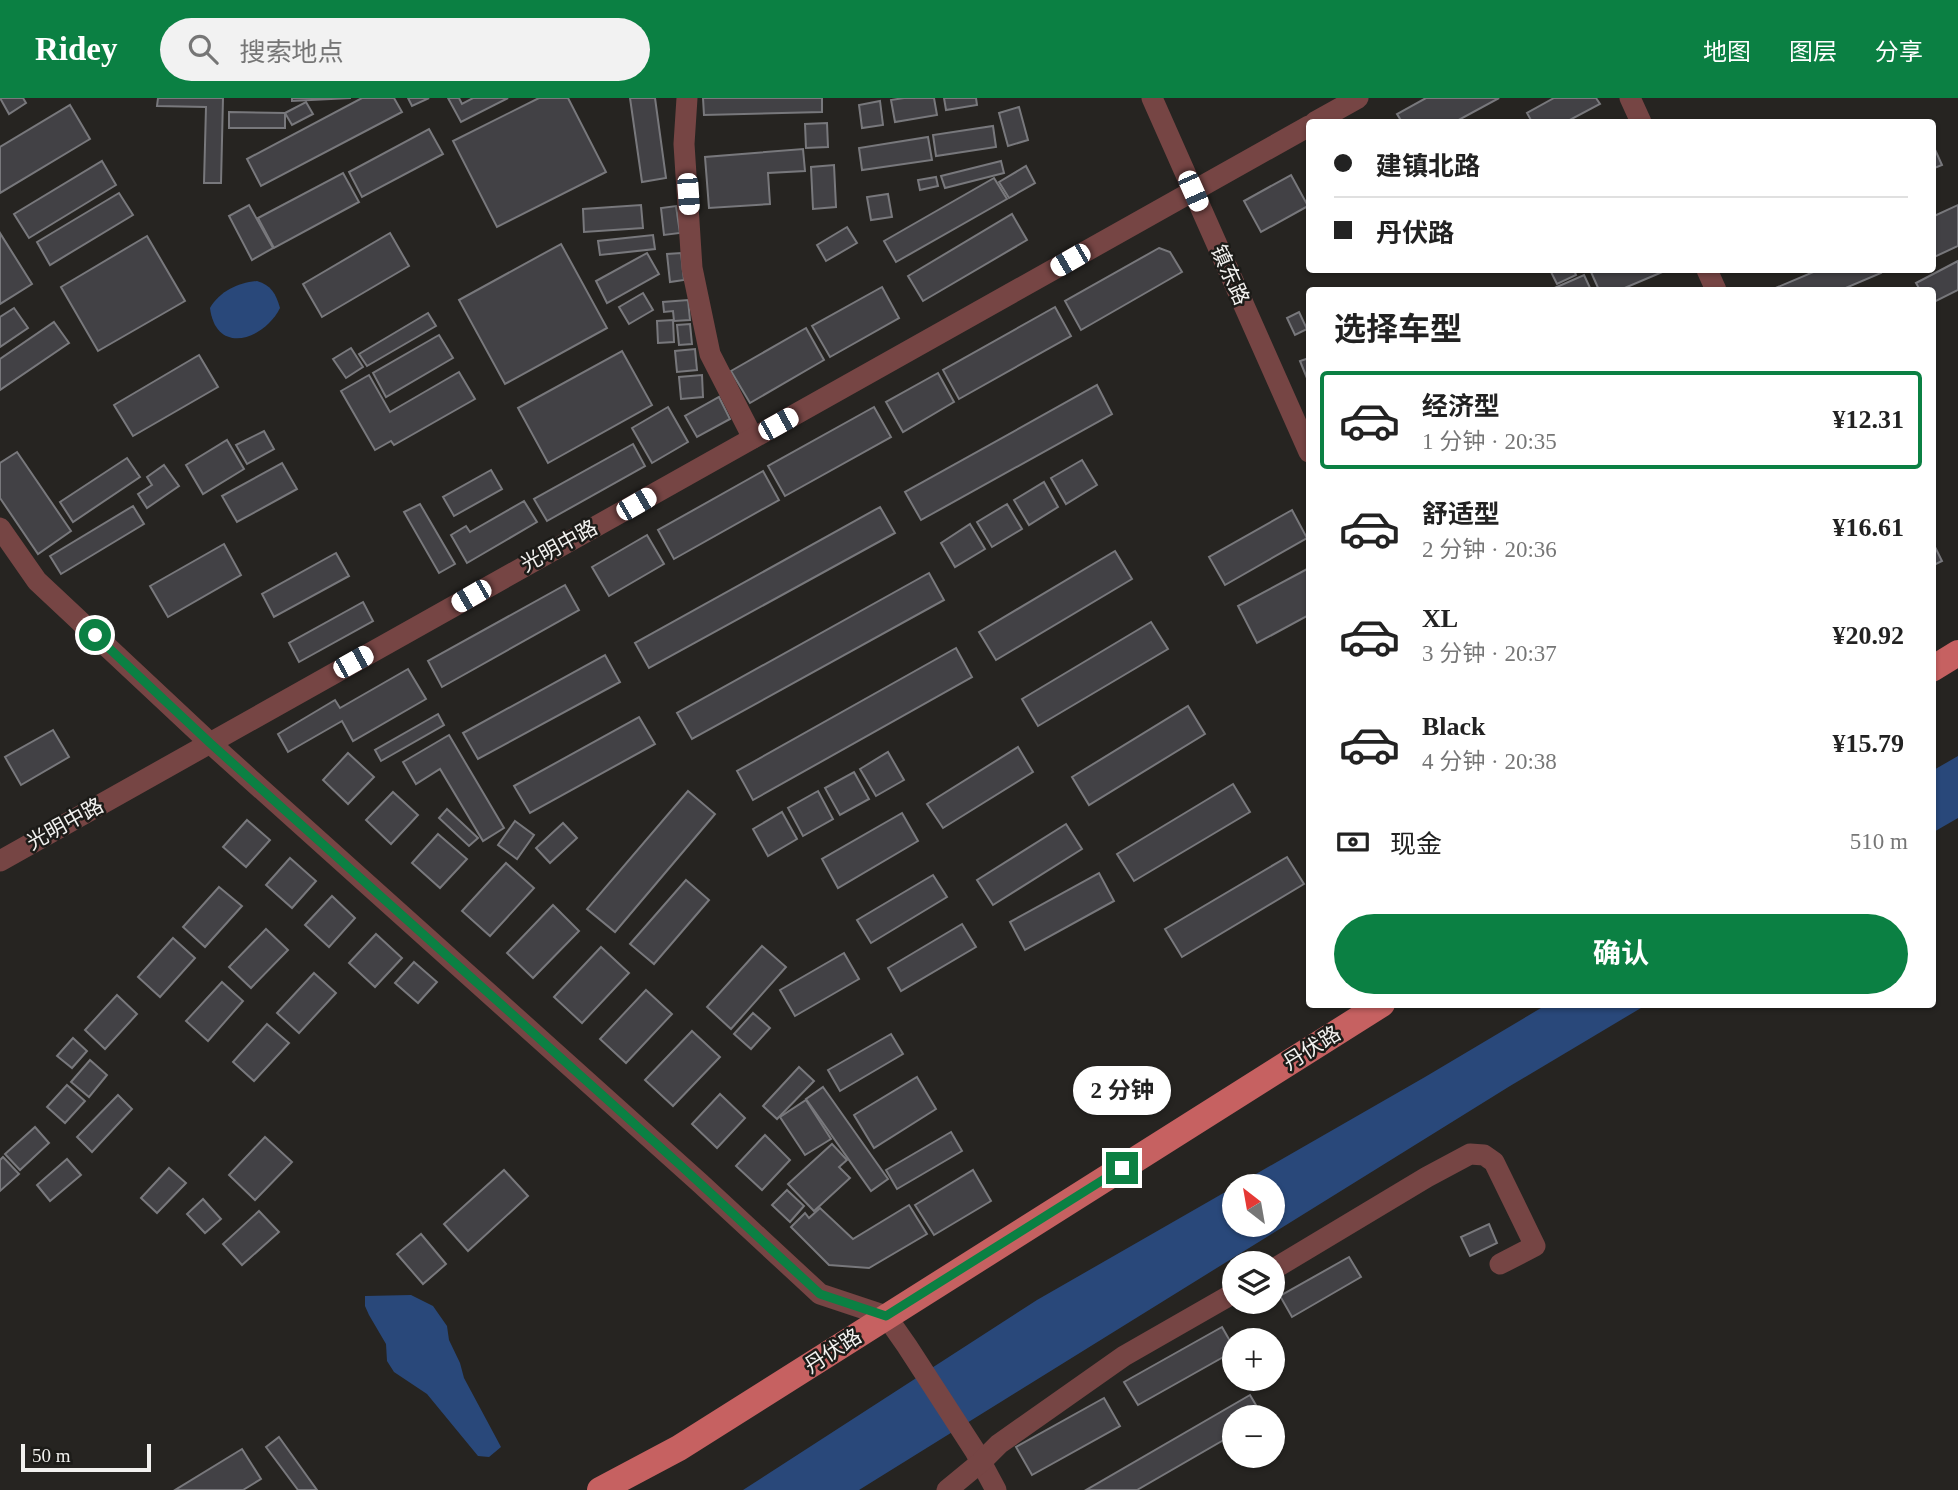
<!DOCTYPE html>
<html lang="zh">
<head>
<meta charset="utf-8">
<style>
  body { margin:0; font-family:"Times New Roman","Noto Sans SC",serif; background:#f2f2f2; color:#222; height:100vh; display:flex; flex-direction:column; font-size:26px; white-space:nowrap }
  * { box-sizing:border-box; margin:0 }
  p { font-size:23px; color:#767676 }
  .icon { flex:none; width:38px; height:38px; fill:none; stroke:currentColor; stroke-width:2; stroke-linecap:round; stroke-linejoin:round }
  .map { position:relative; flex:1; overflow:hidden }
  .details { position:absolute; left:1306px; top:189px; width:630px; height:721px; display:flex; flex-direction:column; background:#fff; border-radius:7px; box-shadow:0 2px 5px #0004 }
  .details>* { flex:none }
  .guide { position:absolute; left:1306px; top:21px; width:630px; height:154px; border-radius:7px; box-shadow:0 2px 5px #0004; display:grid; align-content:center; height:154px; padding:0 28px; background:#fff }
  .needle { width:46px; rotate:329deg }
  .fabs { position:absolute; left:1222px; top:1076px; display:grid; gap:14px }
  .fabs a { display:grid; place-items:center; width:63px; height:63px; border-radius:50%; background:#fff; box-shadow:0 2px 5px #0004; font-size:35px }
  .scale { position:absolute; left:21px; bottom:18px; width:130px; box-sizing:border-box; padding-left:7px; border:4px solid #f2f1ef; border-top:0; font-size:19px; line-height:24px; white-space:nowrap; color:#f2f1ef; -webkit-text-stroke:5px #1c1b18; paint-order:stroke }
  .end { position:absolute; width:32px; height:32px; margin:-16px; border:9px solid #0b8043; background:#fff; box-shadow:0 0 0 4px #fff }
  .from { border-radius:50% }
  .bubble { position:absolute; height:49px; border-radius:24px; background:#fff; box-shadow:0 2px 5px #0004; font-size:23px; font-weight:700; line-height:49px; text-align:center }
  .car { position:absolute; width:21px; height:42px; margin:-21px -10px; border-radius:9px; box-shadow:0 0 5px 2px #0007; background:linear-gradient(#fff 24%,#345 0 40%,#fff 0 76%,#345 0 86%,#fff 0) }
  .guide b { display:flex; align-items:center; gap:24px; height:66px; font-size:26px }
  .guide b+b { border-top:2px solid #e0e0e0 }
  .guide i { width:18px; height:18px; background:#222 }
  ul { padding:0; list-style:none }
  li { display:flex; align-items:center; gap:21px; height:98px; margin:0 14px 10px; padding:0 14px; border:4px solid transparent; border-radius:7px }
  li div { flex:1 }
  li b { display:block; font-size:26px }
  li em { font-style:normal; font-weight:700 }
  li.on { border-color:#0b8043 }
  li>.icon { width:63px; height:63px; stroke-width:1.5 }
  h2 { padding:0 28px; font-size:32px; line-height:84px }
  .pay { display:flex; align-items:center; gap:18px; height:77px; padding:0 28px; font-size:26px }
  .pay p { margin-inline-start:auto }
  .cta { display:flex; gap:14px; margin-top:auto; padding:14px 28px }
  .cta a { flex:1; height:80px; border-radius:42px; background:#0b8043; color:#fff; font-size:28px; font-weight:700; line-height:80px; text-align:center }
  header { display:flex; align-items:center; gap:42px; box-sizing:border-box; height:98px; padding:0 35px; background:#0b8043; color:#fff }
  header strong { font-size:33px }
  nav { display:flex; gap:38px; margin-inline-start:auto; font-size:24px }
  .search { width:490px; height:63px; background:#f2f2f2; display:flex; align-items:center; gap:18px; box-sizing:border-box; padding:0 24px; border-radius:38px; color:#767676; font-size:26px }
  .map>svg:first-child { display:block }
</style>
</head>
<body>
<header>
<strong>Ridey</strong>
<div class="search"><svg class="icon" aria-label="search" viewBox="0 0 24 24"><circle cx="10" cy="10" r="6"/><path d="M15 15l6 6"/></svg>搜索地点</div>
<nav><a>地图</a><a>图层</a><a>分享</a></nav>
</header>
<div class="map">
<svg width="1958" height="1392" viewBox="0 0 1958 1392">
  <rect width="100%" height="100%" fill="#262421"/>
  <g fill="#29487a">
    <path d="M257,183c14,4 19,13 23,27 -16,32 -64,48 -70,0 10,-17 28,-25 47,-27z"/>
    <polygon points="1958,658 1958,720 1932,735 1932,673"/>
    <polygon points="1546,907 1646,907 1510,988 859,1392 743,1392 1037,1202 1234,1089 1234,1127 1272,1127 1272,1088 1235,1088 1425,979"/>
    <polygon points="411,1197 433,1208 447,1228 449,1242 460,1265 464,1280 501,1349 489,1359 478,1358 427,1296 394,1274 387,1263 386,1246 369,1217 365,1208 365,1198"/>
  </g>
  <g fill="#424145" stroke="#78787c" stroke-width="2">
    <polygon points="0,0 23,0 26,5 9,16"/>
    <polygon points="158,0 223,0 221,85 204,85 206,9 157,8"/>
    <polygon points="292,0 351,0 292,3"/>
    <polygon points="362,0 394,0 402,14 261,88 247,61"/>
    <polygon points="408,0 429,0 412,8"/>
    <polygon points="448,0 459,0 462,6 473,0 508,0 461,24"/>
    <polygon points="539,0 568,0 606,74 497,129 453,43"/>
    <polygon points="630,0 655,0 666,80 642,84"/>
    <polygon points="703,0 822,0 822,14 704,17"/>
    <polygon points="904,0 934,0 937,17 895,24 891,2"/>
    <polygon points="944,0 976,0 977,7 946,12"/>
    <polygon points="1426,0 1499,0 1455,24 1402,24 1397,16"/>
    <polygon points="1554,0 1596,0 1600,6 1566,24 1532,24 1527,15"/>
    <polygon points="880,3 883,27 862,30 859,7"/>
    <polygon points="306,4 313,16 292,27 285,15"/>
    <polygon points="70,7 90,41 0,95 0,49"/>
    <polygon points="1019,9 1028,42 1008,48 999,15"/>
    <polygon points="229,14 285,15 285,30 229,30"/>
    <polygon points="827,25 828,49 806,50 805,26"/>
    <polygon points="993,28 996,49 936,58 933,37"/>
    <polygon points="429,31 443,56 362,99 349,74"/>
    <polygon points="928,39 932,62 862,72 859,50"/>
    <polygon points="1932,45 1942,67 1932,71"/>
    <polygon points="803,51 805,73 768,75 770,106 709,110 705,59"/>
    <polygon points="102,63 116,87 29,140 14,116"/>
    <polygon points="1001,63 1004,75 945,90 941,78"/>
    <polygon points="834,67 836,109 813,111 811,69"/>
    <polygon points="1026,68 1035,85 1009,100 999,84"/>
    <polygon points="343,75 359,104 274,150 258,120"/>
    <polygon points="1291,77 1308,108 1261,134 1244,103"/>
    <polygon points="936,79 938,88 920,92 918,82"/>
    <polygon points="994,80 1007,101 896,164 884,143"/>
    <polygon points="119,95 133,117 50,167 37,144"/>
    <polygon points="888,96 892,119 871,122 867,99"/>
    <polygon points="249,107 273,150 252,162 229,118"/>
    <polygon points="641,107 643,130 584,134 583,111"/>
    <polygon points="1958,107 1958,148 1932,160 1932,119"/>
    <polygon points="676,108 680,135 664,137 661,110"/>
    <polygon points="1012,116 1027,142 923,203 908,178"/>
    <polygon points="847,129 857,145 826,163 817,147"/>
    <polygon points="0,135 32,186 0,206"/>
    <polygon points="390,135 409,168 322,219 303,186"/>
    <polygon points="653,137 655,151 600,157 598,143"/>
    <polygon points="147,138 185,203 98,253 61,189"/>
    <polygon points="561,146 607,230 505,286 459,202"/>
    <polygon points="1159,150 1170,154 1182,174 1081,232 1065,203"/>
    <polygon points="647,155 659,176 607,205 596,183"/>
    <polygon points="681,155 684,182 670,184 667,156"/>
    <polygon points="1958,163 1958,192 1932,205 1932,192 1920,192 1916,185"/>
    <polygon points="1550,172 1574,172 1576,177 1557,186"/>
    <polygon points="1597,172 1667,172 1620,192 1599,192 1591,174"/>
    <polygon points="1818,172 1880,172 1881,175 1841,192 1771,192"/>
    <polygon points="1584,177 1591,192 1550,192"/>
    <polygon points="882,189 899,220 830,259 812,228"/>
    <polygon points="643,195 653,212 629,226 619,209"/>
    <polygon points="688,202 690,222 674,223 673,213 664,214 663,204"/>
    <polygon points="1055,209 1071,238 959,301 943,272"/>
    <polygon points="14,210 28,230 0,249 0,219"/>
    <polygon points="1299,214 1307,231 1295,237 1287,220"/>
    <polygon points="428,215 436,228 367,268 359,256"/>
    <polygon points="673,222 674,244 658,245 657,223"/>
    <polygon points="54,224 69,245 0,292 0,261"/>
    <polygon points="690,226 692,246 679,247 677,227"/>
    <polygon points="806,230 824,262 750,305 731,273"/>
    <polygon points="439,237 453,260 386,299 373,275"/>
    <polygon points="351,250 363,269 346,280 333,261"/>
    <polygon points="695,251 697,272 677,274 675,253"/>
    <polygon points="622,253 652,307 548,365 518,310"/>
    <polygon points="199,257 218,289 133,338 114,307"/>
    <polygon points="1309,260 1309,285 1300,263"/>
    <polygon points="459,274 475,301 394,347 391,343 375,352 341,293 369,277 390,314"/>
    <polygon points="938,275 954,304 903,334 886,304"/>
    <polygon points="702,277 703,299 681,301 679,279"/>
    <polygon points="1097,287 1112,316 921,422 905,394"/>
    <polygon points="719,299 730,321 697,339 685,318"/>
    <polygon points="668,309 688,344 652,365 632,330"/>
    <polygon points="874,309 891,339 785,398 768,368"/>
    <polygon points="264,333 274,351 247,366 236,347"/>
    <polygon points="227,342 244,371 203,396 186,367"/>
    <polygon points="633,346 645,368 547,423 534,401"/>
    <polygon points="17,354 71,433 38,456 0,400 0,365"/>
    <polygon points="127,360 140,379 73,424 60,404"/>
    <polygon points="1082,362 1097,387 1066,406 1051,380"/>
    <polygon points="282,365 297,391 237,424 222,398"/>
    <polygon points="164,367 179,388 147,410 138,396 152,387 147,379"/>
    <polygon points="491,372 502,391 454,418 443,399"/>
    <polygon points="763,373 779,402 674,461 658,432"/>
    <polygon points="1044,384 1058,409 1029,427 1014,402"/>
    <polygon points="524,403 537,424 467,465 451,437 466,428 470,434"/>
    <polygon points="420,406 455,466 439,475 404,414"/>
    <polygon points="1007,406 1022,431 992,449 977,424"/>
    <polygon points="133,408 144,426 61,476 50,458"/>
    <polygon points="880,409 895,435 649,570 635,545"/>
    <polygon points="1292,412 1307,440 1225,487 1209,459"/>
    <polygon points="970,426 985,451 955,469 941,445"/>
    <polygon points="647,437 664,466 609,498 592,469"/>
    <polygon points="1932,443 1942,463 1932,468"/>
    <polygon points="224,446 241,477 168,519 150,488"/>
    <polygon points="1115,453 1132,481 996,562 979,534"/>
    <polygon points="336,455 349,478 274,519 262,496"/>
    <polygon points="1309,470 1309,517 1257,545 1238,508"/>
    <polygon points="929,475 944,502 692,641 677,615"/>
    <polygon points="565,487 579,512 442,589 428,563"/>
    <polygon points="363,504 373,523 299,564 289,545"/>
    <polygon points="1151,524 1168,551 1038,628 1022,601"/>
    <polygon points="956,550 972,579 753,702 737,673"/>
    <polygon points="605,557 620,584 478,661 463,635"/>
    <polygon points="408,571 426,601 353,643 342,623 288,654 278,636 335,602 340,610"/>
    <polygon points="1188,608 1205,636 1089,707 1072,679"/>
    <polygon points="438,616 444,627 381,663 375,652"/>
    <polygon points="639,619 655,646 530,715 514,688"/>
    <polygon points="53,632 69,659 21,687 5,659"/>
    <polygon points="449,637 504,730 483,743 440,671 416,686 403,664"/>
    <polygon points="1018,649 1033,674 943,730 927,706"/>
    <polygon points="888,654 904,682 876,698 860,671"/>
    <polygon points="348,655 374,679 348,706 323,682"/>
    <polygon points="854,674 869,701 840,717 825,690"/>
    <polygon points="1233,686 1250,714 1134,783 1117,756"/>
    <polygon points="688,693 715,716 615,834 587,811"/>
    <polygon points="818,693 833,721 803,738 788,710"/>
    <polygon points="393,694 418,717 391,746 366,722"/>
    <polygon points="447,711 478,740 469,748 439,720"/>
    <polygon points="782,714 797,741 768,758 753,731"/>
    <polygon points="902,715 918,743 838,790 822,761"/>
    <polygon points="247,722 270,742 246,769 223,749"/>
    <polygon points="515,723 534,737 517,761 498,747"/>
    <polygon points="563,725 577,740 550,765 536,750"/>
    <polygon points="1066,726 1082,751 993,807 977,782"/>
    <polygon points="438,736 467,761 440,790 412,765"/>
    <polygon points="1287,759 1304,786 1182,859 1165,831"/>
    <polygon points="290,760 316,783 292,810 266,787"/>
    <polygon points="506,765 534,790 490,838 462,813"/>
    <polygon points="1099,775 1114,803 1025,852 1010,824"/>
    <polygon points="933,777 947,799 871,845 857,822"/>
    <polygon points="686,782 709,802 654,866 630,846"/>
    <polygon points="219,789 242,808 205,849 183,829"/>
    <polygon points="332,798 355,820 329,849 305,827"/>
    <polygon points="553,807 579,833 533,880 507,855"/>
    <polygon points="962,826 976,849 901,893 888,870"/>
    <polygon points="266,831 288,852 251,890 229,869"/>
    <polygon points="376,836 402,860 375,889 349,865"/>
    <polygon points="173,840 195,860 160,899 138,879"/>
    <polygon points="762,848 786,869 731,931 707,909"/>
    <polygon points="601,849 629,875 582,925 554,899"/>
    <polygon points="844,855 859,881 795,918 780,892"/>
    <polygon points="414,864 437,884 418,905 395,885"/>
    <polygon points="314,875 336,895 299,935 277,915"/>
    <polygon points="222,884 243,903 208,943 186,923"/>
    <polygon points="646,892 672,916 626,965 600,941"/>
    <polygon points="117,897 137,916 105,951 85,932"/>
    <polygon points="753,915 770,930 751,951 734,936"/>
    <polygon points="267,926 289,945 254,983 233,964"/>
    <polygon points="692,933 720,959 673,1008 645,982"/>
    <polygon points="891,936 903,956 840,993 828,972"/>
    <polygon points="73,940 87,953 72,970 57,958"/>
    <polygon points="90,962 107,977 89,999 71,984"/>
    <polygon points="799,969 814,983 777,1021 763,1008"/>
    <polygon points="917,979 936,1011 874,1050 854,1017"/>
    <polygon points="67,987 85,1003 65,1025 47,1009"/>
    <polygon points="823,989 888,1081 871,1093 806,1001"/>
    <polygon points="720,996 745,1020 717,1050 692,1026"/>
    <polygon points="118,997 132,1011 92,1054 77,1039"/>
    <polygon points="806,1002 831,1041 805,1057 780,1019"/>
    <polygon points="35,1029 49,1045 20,1072 5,1056"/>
    <polygon points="951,1034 962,1053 897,1091 886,1072"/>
    <polygon points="765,1037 790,1062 762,1092 736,1068"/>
    <polygon points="265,1039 292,1064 255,1102 229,1077"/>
    <polygon points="832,1046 847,1062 839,1069 850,1080 814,1113 788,1086"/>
    <polygon points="3,1059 19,1076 0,1093 0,1062"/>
    <polygon points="67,1061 81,1077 50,1103 37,1087"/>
    <polygon points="169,1070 186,1085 157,1115 141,1100"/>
    <polygon points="504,1072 528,1098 468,1153 444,1126"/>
    <polygon points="973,1072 991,1103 934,1137 915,1107"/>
    <polygon points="787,1092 804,1108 790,1124 772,1107"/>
    <polygon points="203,1101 221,1121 205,1135 187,1116"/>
    <polygon points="909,1107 927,1136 869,1170 829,1167 791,1129 805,1115 809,1120 820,1110 853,1141"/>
    <polygon points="259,1113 279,1134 242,1167 223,1146"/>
    <polygon points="1489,1126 1497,1145 1470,1158 1461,1139"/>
    <polygon points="421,1136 446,1166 423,1186 397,1156"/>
    <polygon points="1349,1159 1361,1179 1292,1219 1280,1198"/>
    <polygon points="1222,1229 1234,1250 1234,1253 1138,1307 1124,1284"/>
    <polygon points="1250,1297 1263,1319 1234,1320 1234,1336 1137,1392 1086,1392"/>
    <polygon points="1104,1300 1120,1328 1032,1377 1016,1349"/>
    <polygon points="279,1339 317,1392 298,1392 266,1349"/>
    <polygon points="242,1351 261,1381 243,1392 175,1392"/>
  </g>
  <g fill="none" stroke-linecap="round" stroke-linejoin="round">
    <g stroke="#764544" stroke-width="21">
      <polyline points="687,0 684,46 692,170 710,256 753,340"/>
      <polyline points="1152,0 1309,354"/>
      <polyline points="1630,0 1641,24"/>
      <polyline points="1315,24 1358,0"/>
      <polyline points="1707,172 1716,192"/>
      <polyline points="0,430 37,483 210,645 700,1085 820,1196 886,1218 907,1248 975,1353 996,1392"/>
      <polyline points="0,763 1309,28"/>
      <polyline points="1272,1172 1427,1079 1470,1056 1484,1057 1494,1064 1535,1148 1500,1166"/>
      <polyline points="947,1392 981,1364 999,1346 1124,1258 1234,1195"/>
    </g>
    <g stroke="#c66161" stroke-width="26">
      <polyline points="1932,571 1958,555"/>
      <polyline points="600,1392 679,1350 1382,906"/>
    </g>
  </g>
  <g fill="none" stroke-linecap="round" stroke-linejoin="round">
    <polyline stroke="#0b8043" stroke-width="9" points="95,537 210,645 679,1066 820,1196 886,1218 1122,1070"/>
  </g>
  <g text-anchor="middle" stroke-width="5" stroke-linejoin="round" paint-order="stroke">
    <g font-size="21" fill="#f2f1ef" stroke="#1c1b18">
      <text transform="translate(1230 177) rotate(66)" y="7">镇东路</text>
      <text transform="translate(559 448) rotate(-29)" y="7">光明中路</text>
      <text transform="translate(65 726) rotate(-29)" y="7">光明中路</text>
      <text transform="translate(1312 950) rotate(-32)" y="7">丹伏路</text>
      <text transform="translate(833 1253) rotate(-33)" y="7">丹伏路</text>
    </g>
  </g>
</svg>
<div class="fabs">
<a><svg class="needle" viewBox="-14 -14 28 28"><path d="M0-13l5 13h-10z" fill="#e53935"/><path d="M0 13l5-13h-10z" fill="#767676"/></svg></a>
<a><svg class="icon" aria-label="layers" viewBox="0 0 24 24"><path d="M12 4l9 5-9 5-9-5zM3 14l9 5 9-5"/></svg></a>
<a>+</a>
<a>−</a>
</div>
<div class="scale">50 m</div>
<i class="end from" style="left:95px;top:537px"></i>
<i class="end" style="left:1122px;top:1070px"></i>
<div class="bubble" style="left:1073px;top:968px;width:98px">2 分钟</div>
<i class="car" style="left:1193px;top:93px;rotate:156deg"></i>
<i class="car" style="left:688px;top:96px;rotate:176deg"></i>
<i class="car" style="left:1070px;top:162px;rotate:240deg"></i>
<i class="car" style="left:778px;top:326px;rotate:61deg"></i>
<i class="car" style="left:636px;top:406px;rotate:60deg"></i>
<i class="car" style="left:471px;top:498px;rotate:240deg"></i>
<i class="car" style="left:353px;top:564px;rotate:61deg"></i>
<div class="guide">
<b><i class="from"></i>建镇北路</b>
<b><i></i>丹伏路</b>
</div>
<section class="details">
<h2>选择车型</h2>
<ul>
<li class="on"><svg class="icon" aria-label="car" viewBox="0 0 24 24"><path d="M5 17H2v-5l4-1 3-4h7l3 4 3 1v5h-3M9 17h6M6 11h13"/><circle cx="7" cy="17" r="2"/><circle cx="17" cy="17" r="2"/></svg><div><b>经济型</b><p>1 分钟 · 20:35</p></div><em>¥12.31</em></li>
<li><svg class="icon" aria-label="car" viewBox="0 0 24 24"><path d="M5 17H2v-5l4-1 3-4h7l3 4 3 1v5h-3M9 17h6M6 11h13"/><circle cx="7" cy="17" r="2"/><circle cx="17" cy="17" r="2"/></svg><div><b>舒适型</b><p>2 分钟 · 20:36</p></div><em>¥16.61</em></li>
<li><svg class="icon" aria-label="car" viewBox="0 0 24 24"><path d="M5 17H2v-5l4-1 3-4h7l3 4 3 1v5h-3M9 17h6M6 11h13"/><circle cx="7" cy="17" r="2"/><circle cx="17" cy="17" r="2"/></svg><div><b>XL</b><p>3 分钟 · 20:37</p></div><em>¥20.92</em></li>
<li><svg class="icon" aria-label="car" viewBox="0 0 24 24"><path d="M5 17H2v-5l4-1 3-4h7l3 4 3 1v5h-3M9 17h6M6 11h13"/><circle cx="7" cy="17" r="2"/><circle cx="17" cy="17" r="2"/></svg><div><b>Black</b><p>4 分钟 · 20:38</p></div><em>¥15.79</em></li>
</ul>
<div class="pay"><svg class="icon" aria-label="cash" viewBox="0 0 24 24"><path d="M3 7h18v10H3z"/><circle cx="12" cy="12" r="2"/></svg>现金<p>510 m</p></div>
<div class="cta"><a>确认</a></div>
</section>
</div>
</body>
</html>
